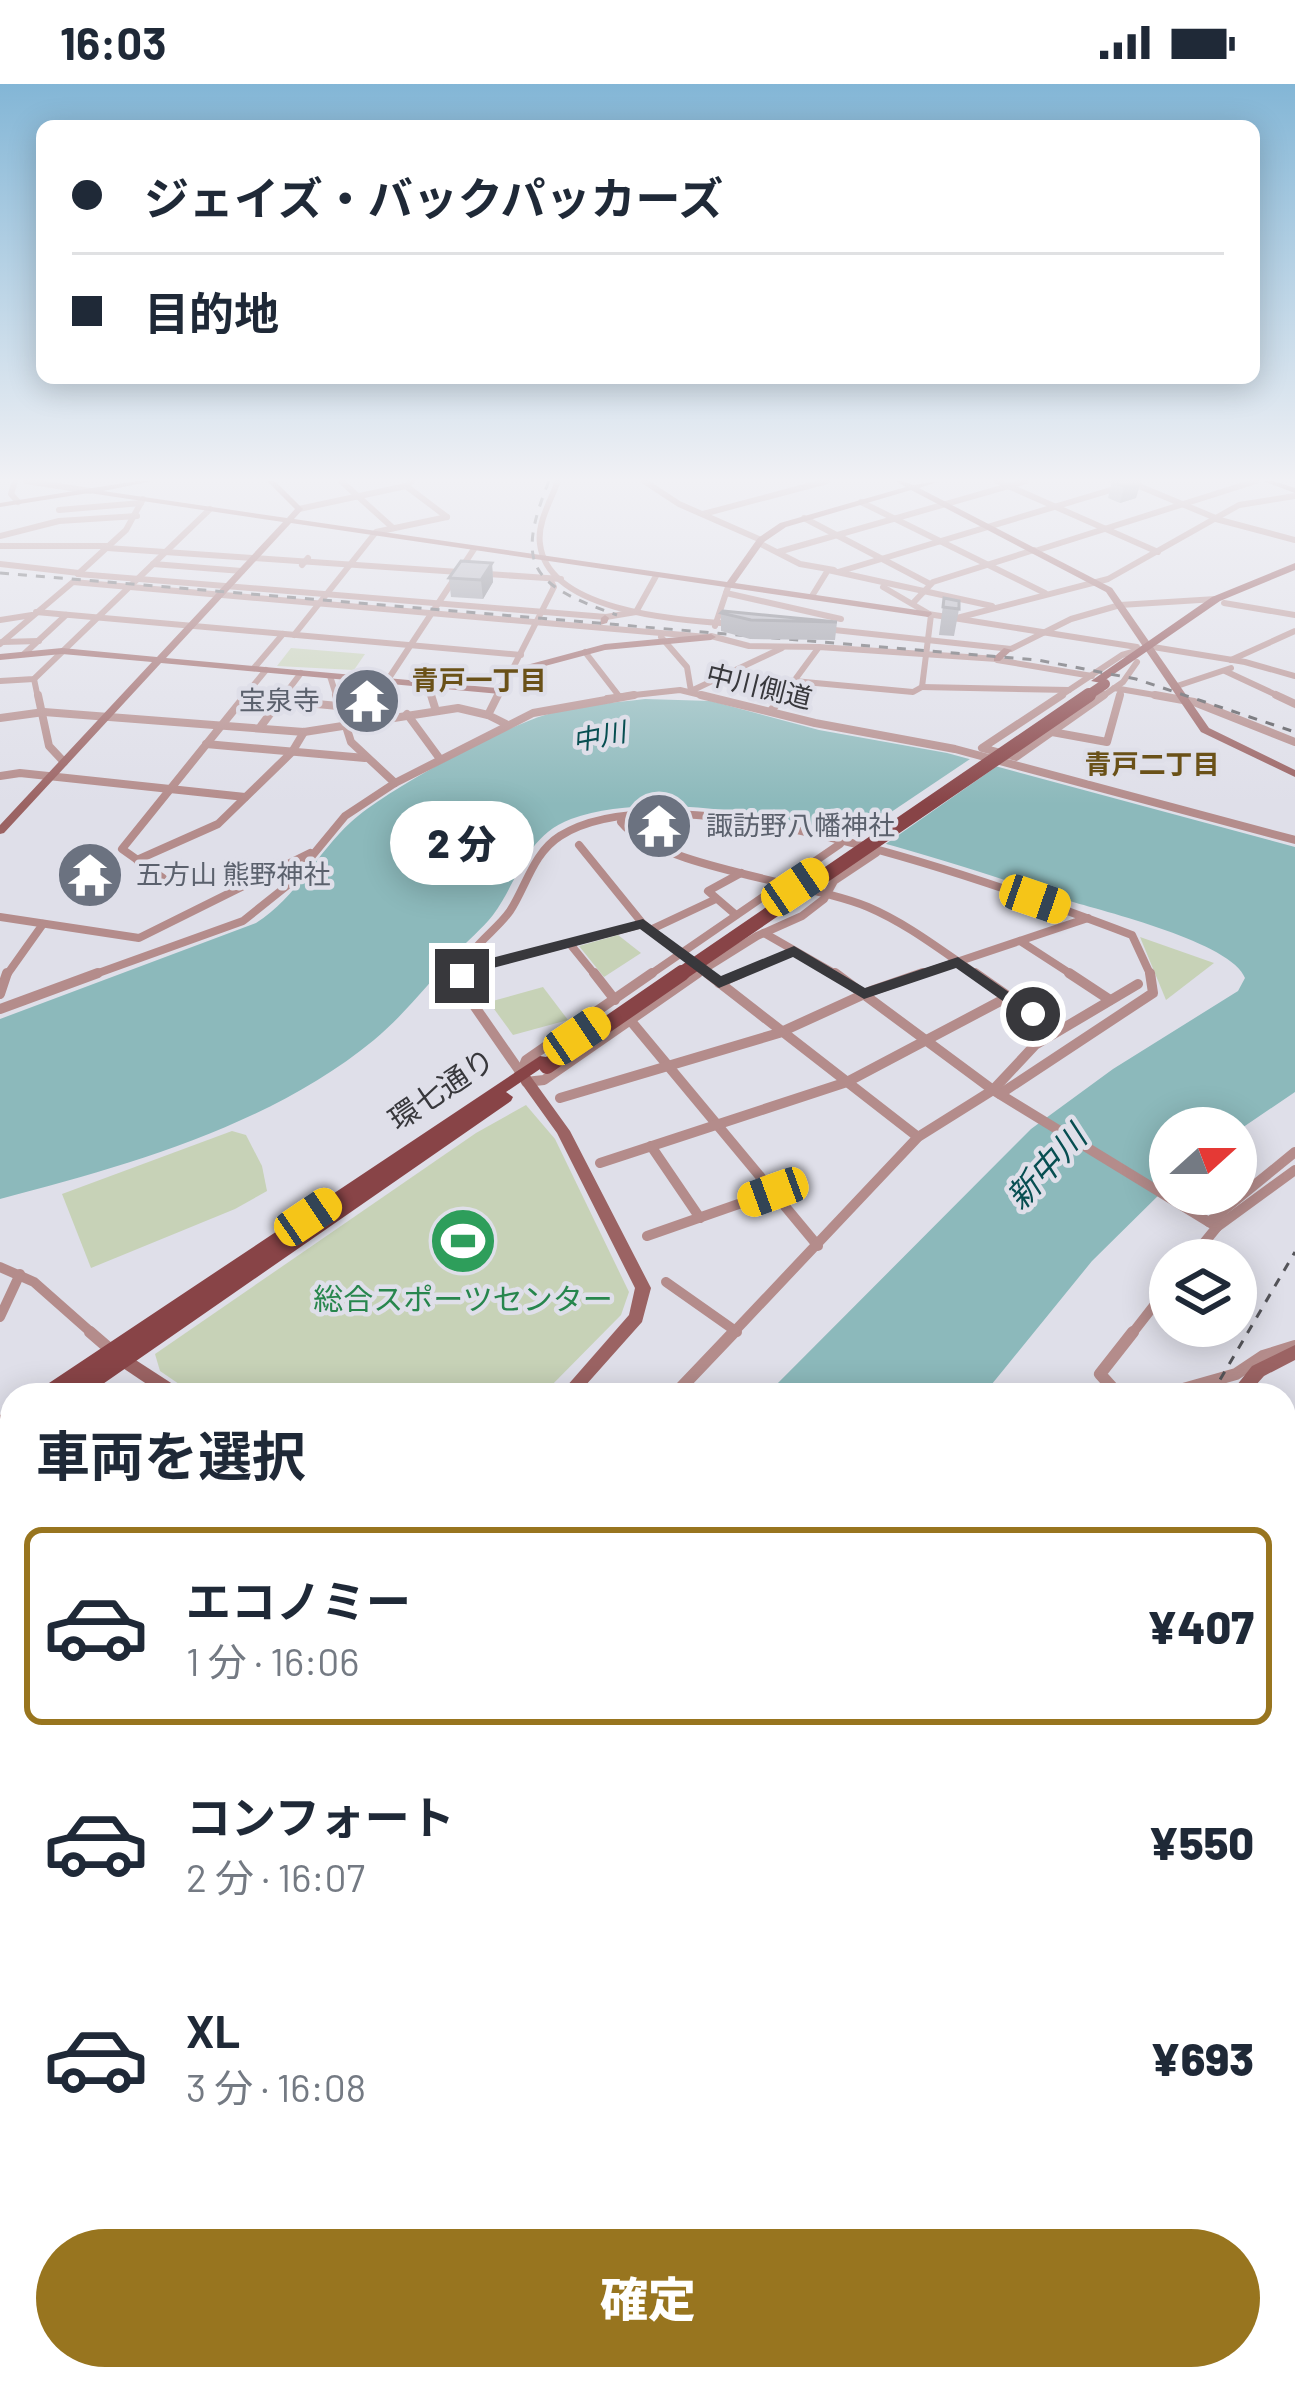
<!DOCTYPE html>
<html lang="ja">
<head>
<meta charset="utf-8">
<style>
  body { margin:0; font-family:Barlow,"Noto Sans JP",sans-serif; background:#f2f2f3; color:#1f2937; height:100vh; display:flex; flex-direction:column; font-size:45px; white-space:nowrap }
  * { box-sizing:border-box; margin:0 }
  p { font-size:39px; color:#747a83 }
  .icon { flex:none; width:66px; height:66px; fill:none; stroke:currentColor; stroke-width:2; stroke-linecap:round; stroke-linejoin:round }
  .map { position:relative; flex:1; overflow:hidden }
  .panel { position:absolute; left:0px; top:1299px; width:1296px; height:1008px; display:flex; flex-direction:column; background:#fff; border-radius:36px 36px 0 0; box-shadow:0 6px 30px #0003 }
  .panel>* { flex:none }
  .guide { position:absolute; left:36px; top:36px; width:1224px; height:264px; border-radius:18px; box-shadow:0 6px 30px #0003; display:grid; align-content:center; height:264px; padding:0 36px; background:#fff }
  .needle { width:78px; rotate:69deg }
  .controls { position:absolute; left:1149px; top:1023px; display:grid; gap:24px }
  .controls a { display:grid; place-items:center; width:108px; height:108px; border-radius:50%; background:#fff; box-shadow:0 6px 30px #0003; font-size:60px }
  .end { position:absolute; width:54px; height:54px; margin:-27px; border:15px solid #38383c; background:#fff; box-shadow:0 0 0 6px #fff }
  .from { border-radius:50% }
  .bubble { position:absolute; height:84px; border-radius:42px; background:#fff; box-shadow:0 6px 30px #0003; font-size:39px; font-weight:800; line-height:84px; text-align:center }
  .car { position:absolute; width:36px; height:72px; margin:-36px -18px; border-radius:15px; box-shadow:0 0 9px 3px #0007; background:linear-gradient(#f5c518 24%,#345 0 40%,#f5c518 0 76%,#345 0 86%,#f5c518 0) }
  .guide b { display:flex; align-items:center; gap:42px; height:114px; font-size:45px }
  .guide b+b { border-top:3px solid #e0e1e3 }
  .guide i { width:30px; height:30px; background:#1f2937 }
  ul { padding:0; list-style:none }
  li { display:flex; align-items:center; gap:36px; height:198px; margin:0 24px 18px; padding:0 12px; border:6px solid transparent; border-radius:18px }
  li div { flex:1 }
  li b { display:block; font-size:45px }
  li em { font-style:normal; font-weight:800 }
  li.on { border-color:#98751f }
  li>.icon { width:108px; height:108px; stroke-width:1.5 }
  h2 { padding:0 36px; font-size:54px; line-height:144px }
  .button { display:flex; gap:24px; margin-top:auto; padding:24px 36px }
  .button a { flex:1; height:138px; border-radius:72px; background:#98751f; color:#fff; font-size:48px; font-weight:800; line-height:138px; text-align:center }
  .status { display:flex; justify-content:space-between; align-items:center; height:84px; padding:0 60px; background:#fff; direction:ltr }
  .status svg { height:33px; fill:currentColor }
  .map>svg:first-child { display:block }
</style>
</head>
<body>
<div class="status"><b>16:03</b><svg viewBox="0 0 49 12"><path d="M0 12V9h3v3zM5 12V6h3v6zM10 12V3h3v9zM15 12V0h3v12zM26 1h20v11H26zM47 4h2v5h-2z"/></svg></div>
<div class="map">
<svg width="1295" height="2307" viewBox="0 0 1295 2307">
  <rect width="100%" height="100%" fill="#dfdfe9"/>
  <g fill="#c7d2b7">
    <polygon points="291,564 365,570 354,586 277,582"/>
    <polygon points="618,851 641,869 604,893 579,862"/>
    <polygon points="1140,853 1214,879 1166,916"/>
    <polygon points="543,903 568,936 513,951 489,918"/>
    <polygon points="526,1021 555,1055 629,1208 621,1231 542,1311 195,1311 160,1287 155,1270 476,1049"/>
    <polygon points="232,1047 246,1051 262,1082 267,1107 235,1125 91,1184 62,1110"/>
  </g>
  <g fill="#8cb9bb">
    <path d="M645,615l66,2 108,29 128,23 348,94v245l-59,40v-4h-66v56l-78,77 -109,134h-217l265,-266 82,-60 125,-78 7,-13c-12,-35 -142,-67 -179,-78 -129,-42 -366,-126 -495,-81 -46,17 -52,61 -78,96 -11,14 -26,26 -38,39 -26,29 -51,61 -81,86 -103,85 -247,126 -374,159v-180l256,-96c41,-26 60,-69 95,-101 35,-32 148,-93 194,-107 32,-10 67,-12 100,-16z"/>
    <polygon points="12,2038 12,2295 96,2295 86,2307 0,2307 0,2050"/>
  </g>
  <polygon fill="#dfdfe9" points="976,671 1003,678 877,766 845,759"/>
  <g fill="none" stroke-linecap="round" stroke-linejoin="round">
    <g stroke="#b48c8b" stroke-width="6">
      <polyline points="15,397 11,410 18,418"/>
      <polyline points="26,397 90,407"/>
      <polyline points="341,397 393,444"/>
      <polyline points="412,397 406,402 447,433"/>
      <path d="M558,397c-7,19 -21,42 -18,63 8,69 142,76 195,80"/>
      <polyline points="644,397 679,420 761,456"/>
      <polyline points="997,397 1158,468"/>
      <polyline points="1127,397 1218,435"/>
      <polyline points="861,418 1045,509"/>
      <polyline points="299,425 406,402"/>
      <polyline points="59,426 141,419"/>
      <polyline points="703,430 827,397"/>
      <polyline points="804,434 930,500"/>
      <polyline points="1216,435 1295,456"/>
      <polyline points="0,452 59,437 137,432"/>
      <polyline points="759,459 800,480 834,486"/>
      <polyline points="0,462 109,462"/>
      <polyline points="107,464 561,495"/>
      <polyline points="1035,467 1256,397"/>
      <polyline points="778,468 1026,397"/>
      <polyline points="0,480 79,489"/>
      <polyline points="153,480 242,487"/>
      <polyline points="838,488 1124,402"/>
      <polyline points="78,490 606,533 636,528 656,492"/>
      <polyline points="78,490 126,446 143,415"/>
      <polyline points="883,503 931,531"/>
      <polyline points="726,509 841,535"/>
      <polyline points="812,512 828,486 992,522"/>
      <polyline points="914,518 933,498 1034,466"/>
      <polyline points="1224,519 1295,531"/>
      <polyline points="36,528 521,571"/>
      <polyline points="928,530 1137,563"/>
      <polyline points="953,535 1108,495 1239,421 1295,412"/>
      <polyline points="0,536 32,531"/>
      <polyline points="715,542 728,503"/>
      <polyline points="825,545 1011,565 1071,535 1120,521 1216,515"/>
      <polyline points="294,551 376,448 447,433"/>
      <polyline points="711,552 749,562 819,563"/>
      <polyline points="661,553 687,583 691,607 782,564"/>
      <polyline points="2,558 39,557"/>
      <polyline points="0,560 73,498 707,553"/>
      <polyline points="1147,562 1245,578 1295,592"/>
      <polyline points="585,568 619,612"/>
      <polyline points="24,570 66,531"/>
      <polyline points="997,576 1092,592"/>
      <polyline points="1231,576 1295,547"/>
      <polyline points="254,584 283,550"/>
      <polyline points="1225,587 1283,614"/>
      <polyline points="511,588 554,503 551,497"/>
      <polyline points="330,592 337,614"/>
      <polyline points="34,595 38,614"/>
      <polyline points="0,597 34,595 210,425"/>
      <polyline points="387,597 474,465"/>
      <polyline points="794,597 819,563 997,575"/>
      <polyline points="427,600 432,614"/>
      <polyline points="922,603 1069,606"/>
      <polyline points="1174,603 1231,584"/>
      <polyline points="1114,604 1172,614"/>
      <polyline points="244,613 256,614"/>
      <polyline points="243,614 266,586"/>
      <polyline points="282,614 301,589"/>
      <polyline points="496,614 500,607"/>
      <polyline points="607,614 680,606 713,614"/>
      <polyline points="781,614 794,597 913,608 922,603 931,531"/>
      <polyline points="1057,614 1122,571 1143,565"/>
      <polyline points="1100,614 1123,598 1137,578"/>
      <polyline points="1119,614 1121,606"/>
    </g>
    <g stroke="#b48c8b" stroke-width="8">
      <polyline points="38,611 49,662 64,678"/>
      <polyline points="336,611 351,658 395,699"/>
      <polyline points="431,611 436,627"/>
      <polyline points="498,611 488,631 506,640"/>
      <polyline points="701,611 815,639 955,665 1295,756"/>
      <polyline points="1062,611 982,664 1016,673 1104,611"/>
      <polyline points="1155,611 1194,618 1295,658"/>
      <polyline points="1276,611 1295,620"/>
      <polyline points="244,613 338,622"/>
      <polyline points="771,627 783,611"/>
      <polyline points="407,630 440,675"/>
      <polyline points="0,634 44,628 304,648 458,624 488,631"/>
      <polyline points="261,642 284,611"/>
      <polyline points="1052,648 1107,658 1120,611"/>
      <polyline points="206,660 365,674"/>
      <polyline points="0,692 20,689 245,713"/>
      <path d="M630,734l-9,4c36,45 190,61 247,85 40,17 75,45 111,69"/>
      <polyline points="579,761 643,840"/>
      <polyline points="137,776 218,740 292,668 304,648"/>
      <polyline points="163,794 122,765 246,611"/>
      <polyline points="736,831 708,807 741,789"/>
      <polyline points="0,833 139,854 310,769"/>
      <polyline points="650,846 716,815"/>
      <polyline points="764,849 839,892"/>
      <polyline points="1020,857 1074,892"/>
      <polyline points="570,860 596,892"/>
      <polyline points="462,887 643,840 711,892"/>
      <polyline points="6,892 43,840"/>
      <polyline points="90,892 243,837 288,801 345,732 395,699 533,629 634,611"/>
      <path d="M463,892c3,-29 31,-42 47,-65 16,-24 23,-58 50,-75 116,-73 450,53 572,99l19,41"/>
      <polyline points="648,892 840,760"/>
      <polyline points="693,892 757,852 802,832 824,815 834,797 876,769"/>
      <polyline points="735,892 794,867"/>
      <polyline points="915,892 1088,834"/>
    </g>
    <g stroke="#b48c8b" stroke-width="10">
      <polyline points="463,889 473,920 521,989"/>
      <polyline points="594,889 615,916"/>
      <polyline points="707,889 918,1053"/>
      <polyline points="835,889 993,1006 1217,1143 1295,1086"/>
      <polyline points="975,889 1058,947"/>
      <polyline points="1069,889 1110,916"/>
      <polyline points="719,899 742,889"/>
      <polyline points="0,910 7,889"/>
      <polyline points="0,925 98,889"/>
      <polyline points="630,936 818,1162"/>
      <polyline points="521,989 526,976 652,889"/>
      <polyline points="526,998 544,996 698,889"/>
      <polyline points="1000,1010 1153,909 1150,889"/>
      <polyline points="560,1014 779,949 871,907 923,889"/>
      <polyline points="651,1062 700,1134"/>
      <polyline points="600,1079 847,998 1008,913"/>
      <polyline points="1209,1138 1295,1068"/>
      <polyline points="647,1152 773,1108"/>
      <polyline points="1190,1176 1217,1143"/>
      <polyline points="0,1183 34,1198 94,1251"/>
      <polyline points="666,1198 737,1248"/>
      <polyline points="0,1233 20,1190"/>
      <polyline points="731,1251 918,1053 993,1006 1035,961 1138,900"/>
      <polyline points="1131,1251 1170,1201"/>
    </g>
    <g stroke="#b48c8b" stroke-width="12">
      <polyline points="90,1248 112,1267"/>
      <polyline points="674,1311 734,1248"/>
      <polyline points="1119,1311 1100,1290 1133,1248"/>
      <polyline points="1162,1311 1236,1290 1263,1272 1295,1262"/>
      <polyline points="0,1445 12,1459"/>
      <polyline points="0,1549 12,1539"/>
      <polyline points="1284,1655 1295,1660"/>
      <polyline points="1292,1713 1295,1705"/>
    </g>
    <g stroke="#b48c8b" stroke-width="16">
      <polyline points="0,1721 12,1716"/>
      <polyline points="1284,1738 1293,1710"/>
      <polyline points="1284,1795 1289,1834"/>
      <polyline points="0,1890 12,1885"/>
      <polyline points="0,1936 12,1928"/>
      <polyline points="1284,2001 1295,2008"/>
      <polyline points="1284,2135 1295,2143"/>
      <polyline points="324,2295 328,2307"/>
      <polyline points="1117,2295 1132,2307"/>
      <polyline points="219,2307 226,2295"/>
      <polyline points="488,2307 496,2295"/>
      <polyline points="627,2307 634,2295"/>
      <polyline points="1290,2307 1295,2284"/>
    </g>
    <g fill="#9b6363" fill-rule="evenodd">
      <polygon points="136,397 153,397 103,407 287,434 295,425 267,397 275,397 303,425 294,435 727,498 758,454 780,439 906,403 895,397 904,397 913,401 940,397 919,404 1112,504 1209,644 1295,686 1295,693 1201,648 1106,508 911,406 786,443 764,458 735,499 931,528 932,530 928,533 291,439 166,574 497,604 508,586 605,560 711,550 716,553 711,556 605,566 515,590 503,609 500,610 161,579 4,749 0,750 0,741 152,578 62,570 0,576 0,570 62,564 157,573 283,438 89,409 0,423 0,419"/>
      <polygon points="1263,397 1274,397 1295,404 1295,409"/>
      <polygon points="605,531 609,534 607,539 600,541 601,534"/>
      <polygon points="1004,564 1012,566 1000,577 994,577 994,573"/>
      <polygon points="521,985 526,986 570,1047 651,1204 642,1238 577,1311 559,1311 629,1231 635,1204 557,1049 514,989"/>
      <polygon points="1295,1261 1295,1276 1264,1292 1247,1311 1229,1311 1252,1282"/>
      <polygon points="114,1262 182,1306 184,1311 163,1311 108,1274 106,1269 108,1264"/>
      <polygon points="0,1752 7,1756 12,1765 12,1799 4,1796 0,1786"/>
      <polygon points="270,2295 296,2295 299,2307 273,2307"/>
      <polygon points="696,2295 723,2295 718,2307 691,2307"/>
      <polygon points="1021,2295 1047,2295 1043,2307 1017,2307"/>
    </g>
    <g fill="#884447" fill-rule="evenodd">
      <polygon points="1295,479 1295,486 1220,517 1101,599 1091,597 1212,513"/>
      <polygon points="540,972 546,973 548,977 546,981 506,1008 513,1013 511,1017 87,1311 37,1311 40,1305"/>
      <polygon points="12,1325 12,1363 0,1369 0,1331"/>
    </g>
    <g stroke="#545459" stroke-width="3" stroke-dasharray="9 9" stroke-linecap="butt">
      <path d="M549,397c-35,86 -17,104 68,134"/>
      <polyline points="0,489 1038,576 1136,595 1295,648"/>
      <polyline points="1211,1311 1295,1168"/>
    </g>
    <polyline stroke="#545459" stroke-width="4.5" stroke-dasharray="24 24" stroke-linecap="butt" points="670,2307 677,2295"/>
    <polyline stroke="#b48c8b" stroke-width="6" points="302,481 308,474"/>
    <polyline stroke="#884447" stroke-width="10" points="1084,614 1105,600"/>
    <polyline stroke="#884447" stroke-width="14" points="678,892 1089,611"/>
    <polyline stroke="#884447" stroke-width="16" points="547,982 682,889"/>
  </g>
  <g fill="#96969f">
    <polygon points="1141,397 1136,414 1120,419 1108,414 1112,398"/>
    <polygon points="492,479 493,498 483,515 451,513 449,494"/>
    <polygon points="944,514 959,525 954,552 939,551"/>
    <polygon points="721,529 837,538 835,556 750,555 721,547"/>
  </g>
  <g fill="#7a7a82">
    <polygon points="1141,397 1136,414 1120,419 1124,402"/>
    <polygon points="492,479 493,498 483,515 481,496"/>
  </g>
  <g fill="#afafb9" stroke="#7a7a82" stroke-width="3">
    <polygon points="1115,397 1141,397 1124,402 1112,398"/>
    <polygon points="461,477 492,479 481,496 449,494"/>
    <polygon points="944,514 959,517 959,525 943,523"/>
    <polygon points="723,527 837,538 751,536 721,529"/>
  </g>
  <linearGradient id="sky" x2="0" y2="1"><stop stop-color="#83b6d6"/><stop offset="0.55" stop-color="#f1f1f5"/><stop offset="1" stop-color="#f1f1f5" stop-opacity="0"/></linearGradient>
  <rect width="1295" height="720" fill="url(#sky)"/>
  <polygon fill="#38383c" points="643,835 721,892 794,862 865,904 958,873 1041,930 1027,934 956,884 864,915 793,873 719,904 640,845 470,890 462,897 454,892 457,883"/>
  <defs>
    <g id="temple-disc" transform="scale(3.45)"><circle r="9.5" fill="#6b7280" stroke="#dfdfe9"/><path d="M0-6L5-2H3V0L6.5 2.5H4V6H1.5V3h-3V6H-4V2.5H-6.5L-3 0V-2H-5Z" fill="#fff"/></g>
    <g id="stadium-disc" transform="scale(3.45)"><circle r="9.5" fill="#2e9e5b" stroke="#dfdfe9"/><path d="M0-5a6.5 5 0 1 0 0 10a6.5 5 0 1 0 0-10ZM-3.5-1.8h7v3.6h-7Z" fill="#fff"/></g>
  </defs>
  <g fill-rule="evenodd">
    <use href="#temple-disc" x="367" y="617"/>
    <use href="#temple-disc" x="659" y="742"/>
    <use href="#temple-disc" x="90" y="791"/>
    <use href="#stadium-disc" x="463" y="1157"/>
  </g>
  <g text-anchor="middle" stroke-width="9" stroke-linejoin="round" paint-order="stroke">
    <g font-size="27" font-weight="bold" fill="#6a5118" stroke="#dfdfe9">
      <text x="479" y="606">青戸一丁目</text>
      <text x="1152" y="690">青戸二丁目</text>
    </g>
    <g font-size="27" fill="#38383c" stroke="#dfdfe9">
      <text transform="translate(759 603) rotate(14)" y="9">中川側道</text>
    </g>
    <g font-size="27" fill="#5b616d" stroke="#dfdfe9" text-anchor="start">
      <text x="320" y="626" text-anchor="end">宝泉寺</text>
      <text x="706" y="751">諏訪野八幡神社</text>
      <text x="136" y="800">五方山 熊野神社</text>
    </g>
    <g font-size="27" font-style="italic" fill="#074e51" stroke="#dfdfe9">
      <text transform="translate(599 653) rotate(-11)" y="9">中川</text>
    </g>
    <g font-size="30" fill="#38383c" stroke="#dfdfe9">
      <text transform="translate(442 1006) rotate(-34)" y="10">環七通り</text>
    </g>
    <g font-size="30" fill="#27864d" stroke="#dfdfe9">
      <text x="463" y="1226">総合スポーツセンター</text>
    </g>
    <g font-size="33" font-style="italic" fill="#074e51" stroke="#dfdfe9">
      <text transform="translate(1046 1083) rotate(-47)" y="12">新中川</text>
    </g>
  </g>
</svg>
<div class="controls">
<a><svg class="needle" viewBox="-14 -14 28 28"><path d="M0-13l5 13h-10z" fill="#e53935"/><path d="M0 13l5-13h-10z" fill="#747a83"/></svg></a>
<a><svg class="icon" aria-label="layers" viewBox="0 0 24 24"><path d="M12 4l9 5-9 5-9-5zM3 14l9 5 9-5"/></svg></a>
</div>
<i class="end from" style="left:1033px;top:930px"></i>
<i class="end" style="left:462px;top:892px"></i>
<div class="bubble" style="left:390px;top:717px;width:144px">2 分</div>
<i class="car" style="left:795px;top:803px;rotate:56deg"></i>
<i class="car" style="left:1035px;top:815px;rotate:109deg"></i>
<i class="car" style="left:577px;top:952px;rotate:56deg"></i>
<i class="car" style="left:773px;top:1108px;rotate:250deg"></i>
<i class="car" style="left:308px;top:1133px;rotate:56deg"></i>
<div class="guide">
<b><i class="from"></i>ジェイズ・バックパッカーズ</b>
<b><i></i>目的地</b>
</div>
<section class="panel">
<h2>車両を選択</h2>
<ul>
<li class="on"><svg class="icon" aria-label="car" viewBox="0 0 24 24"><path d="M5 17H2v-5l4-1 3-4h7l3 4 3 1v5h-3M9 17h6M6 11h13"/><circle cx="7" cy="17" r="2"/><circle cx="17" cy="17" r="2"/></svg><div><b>エコノミー</b><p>1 分 · 16:06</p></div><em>¥407</em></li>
<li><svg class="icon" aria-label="car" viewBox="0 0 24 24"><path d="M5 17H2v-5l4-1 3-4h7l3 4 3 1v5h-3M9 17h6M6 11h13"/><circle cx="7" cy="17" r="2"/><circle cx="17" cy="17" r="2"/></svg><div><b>コンフォート</b><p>2 分 · 16:07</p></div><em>¥550</em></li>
<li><svg class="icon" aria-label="car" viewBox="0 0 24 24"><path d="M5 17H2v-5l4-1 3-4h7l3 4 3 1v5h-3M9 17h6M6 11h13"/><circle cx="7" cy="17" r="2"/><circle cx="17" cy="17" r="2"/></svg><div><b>XL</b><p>3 分 · 16:08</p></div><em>¥693</em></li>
</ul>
<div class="button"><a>確定</a></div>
</section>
</div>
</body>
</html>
